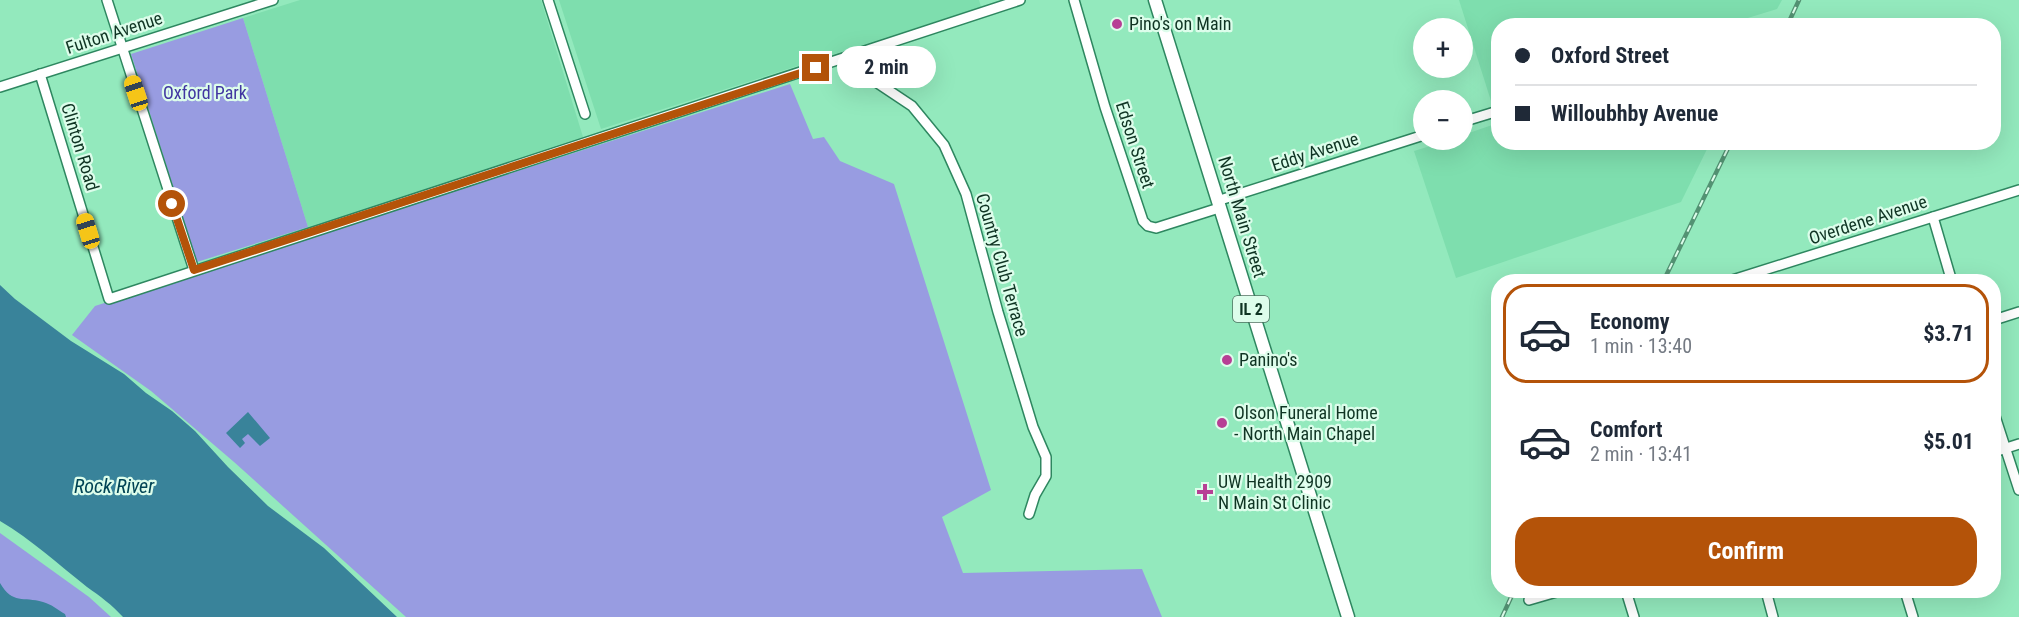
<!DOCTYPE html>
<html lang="en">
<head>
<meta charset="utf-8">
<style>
  body { margin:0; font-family:"Roboto Condensed",sans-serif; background:#f2f2f3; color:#1f2937; height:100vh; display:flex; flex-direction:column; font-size:22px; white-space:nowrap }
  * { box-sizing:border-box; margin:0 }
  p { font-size:20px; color:#747a83 }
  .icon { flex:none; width:33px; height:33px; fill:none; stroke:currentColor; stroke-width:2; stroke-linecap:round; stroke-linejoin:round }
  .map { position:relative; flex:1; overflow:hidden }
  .sheet { position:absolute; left:1491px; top:274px; width:510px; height:324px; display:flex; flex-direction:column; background:#fff; border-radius:24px; box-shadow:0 6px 24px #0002 }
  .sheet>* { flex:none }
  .guide { position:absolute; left:1491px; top:18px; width:510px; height:132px; border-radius:24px; box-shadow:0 6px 24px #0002; display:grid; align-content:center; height:132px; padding:0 24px; background:#fff }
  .tools { position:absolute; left:1413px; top:18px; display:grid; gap:12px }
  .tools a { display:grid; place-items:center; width:60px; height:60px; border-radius:50%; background:#fff; box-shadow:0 6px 24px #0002; font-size:30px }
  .end { position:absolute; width:27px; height:27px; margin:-14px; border:8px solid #b45309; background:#fff; box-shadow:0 0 0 3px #fff }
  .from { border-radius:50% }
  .bubble { position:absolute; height:42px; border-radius:21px; background:#fff; box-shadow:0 6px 24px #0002; font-size:20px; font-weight:700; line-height:42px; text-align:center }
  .car { position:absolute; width:18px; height:36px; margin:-18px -9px; border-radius:8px; box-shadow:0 0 4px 2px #0007; background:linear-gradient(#f5c518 24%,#345 0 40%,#f5c518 0 76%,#345 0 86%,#f5c518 0) }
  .guide b { display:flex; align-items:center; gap:21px; height:57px; font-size:22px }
  .guide b+b { border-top:2px solid #e0e1e3 }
  .guide i { width:15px; height:15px; background:#1f2937 }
  ul { padding:10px 0 0; list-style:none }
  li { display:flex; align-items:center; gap:18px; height:99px; margin:0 12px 9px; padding:0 12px; border:3px solid transparent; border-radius:24px }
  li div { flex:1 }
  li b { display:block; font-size:22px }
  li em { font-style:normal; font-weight:700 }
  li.selected { border-color:#b45309 }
  li>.icon { width:54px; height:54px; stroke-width:1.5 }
  .action { display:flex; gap:12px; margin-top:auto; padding:12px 24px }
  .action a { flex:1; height:69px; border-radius:24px; background:#b45309; color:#fff; font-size:24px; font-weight:700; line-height:69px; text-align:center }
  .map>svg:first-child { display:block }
</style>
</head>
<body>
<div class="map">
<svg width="2019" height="617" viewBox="0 0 2019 617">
  <rect width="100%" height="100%" fill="#93e9bd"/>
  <g fill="#7edeae">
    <polygon points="300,0 541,0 583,137 308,227 243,18"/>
    <polygon points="559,0 979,0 981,7 601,129"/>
    <polygon points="1459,0 1782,0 1777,9 1725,25 1498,26 1498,99 1491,101"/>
    <polygon points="1498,123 1498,142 1710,143 1681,202 1456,278 1414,151 1450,140 1462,140 1463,135"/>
  </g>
  <g fill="#989ce1">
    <polygon points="243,18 308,227 197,262 131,54"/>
    <polygon points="790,84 813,139 824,137 840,161 894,184 991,490 942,517 963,573 1142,569 1162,617 406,617 234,462 151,391 72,335 95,306"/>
    <polygon points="0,533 89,597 111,617 0,617"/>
  </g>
  <g fill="#39839a">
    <path d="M0,285l15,14 56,42 53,33 22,19 26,18 23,20 33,36 40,39 56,42 73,69h-274c-11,-12 -23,-21 -36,-30 -29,-23 -55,-47 -87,-66z"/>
    <polygon points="248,412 270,438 260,446 248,434 242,439 245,443 240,448 226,433"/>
    <path d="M0,583c13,22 23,13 43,19 8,2 15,8 22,12l1,3h-66z"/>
  </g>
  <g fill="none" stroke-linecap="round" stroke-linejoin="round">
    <g stroke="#2e8760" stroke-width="12">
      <g id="minor">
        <polyline points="107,0 194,270"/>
        <polyline points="548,0 585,114"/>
        <polyline points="1074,0 1105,107 1143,221 1148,226 1156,228 1219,208"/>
        <polyline points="860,54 876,82 912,106 944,145 966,194 998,312 1033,427 1046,457 1046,476 1035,495 1029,514"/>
        <polyline points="40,74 109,299 1020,0"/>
        <polyline points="0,87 273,0"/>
        <polyline points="1462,122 1498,111"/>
        <polyline points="1217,201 1424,135"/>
        <polyline points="1933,217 1952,282"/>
        <polyline points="1726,282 2019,190"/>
        <polyline points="1994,320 2019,312"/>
        <polyline points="1994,413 2019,490"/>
        <polyline points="1994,452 2019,444"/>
        <polyline points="1626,591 1634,617"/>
        <polyline points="1766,591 1773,617"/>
        <polyline points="1905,591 1913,617"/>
        <polyline points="1529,600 1560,591"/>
      </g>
    </g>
    <g stroke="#2e8760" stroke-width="15">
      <polyline id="major" points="1155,0 1348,617"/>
    </g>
    <use href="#minor" stroke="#fff" stroke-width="9"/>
    <use href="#major" stroke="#fff" stroke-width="12"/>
    <g stroke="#539273" stroke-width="4.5">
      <g id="rail">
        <polyline points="1787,26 1799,0"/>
        <polyline points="1663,282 1731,142"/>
        <polyline points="1502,617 1514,591"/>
      </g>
    </g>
    <use href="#rail" stroke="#ddfdeb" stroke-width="2" stroke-dasharray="7" stroke-linecap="butt"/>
  </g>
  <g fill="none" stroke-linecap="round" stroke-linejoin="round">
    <polyline stroke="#b45309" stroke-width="8" points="172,204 194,270 816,68"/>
  </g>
  <g fill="#b73f95" stroke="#ddfdeb" stroke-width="2">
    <circle cx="1117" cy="24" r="6"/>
    <circle cx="1227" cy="360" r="6"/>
    <circle cx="1222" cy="423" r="6"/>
    <path d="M1202 483h6v6h6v6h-6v6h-6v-6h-6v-6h6z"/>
  </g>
  <g text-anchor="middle" stroke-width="4.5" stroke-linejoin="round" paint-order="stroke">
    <rect fill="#ddfdeb" stroke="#4d705f" stroke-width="1.5" x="1233" y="296" width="36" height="26" rx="4.5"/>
    <g font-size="16" font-weight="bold" fill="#0f3423">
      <text x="1251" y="315">IL 2</text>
    </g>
    <g font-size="18" fill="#0f3423" stroke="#ddfdeb" text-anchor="start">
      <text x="1129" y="30">Pino's on Main</text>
      <text x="1239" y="366">Panino's</text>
      <text x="1234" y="419">Olson Funeral Home<tspan x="1234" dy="21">- North Main Chapel</tspan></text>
      <text x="1218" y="488">UW Health 2909<tspan x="1218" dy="21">N Main St Clinic</tspan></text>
    </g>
    <g font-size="18" fill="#0f3423" stroke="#ddfdeb">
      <text transform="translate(114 33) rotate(-18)" y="6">Fulton Avenue</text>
      <text transform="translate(1135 145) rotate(72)" y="6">Edson Street</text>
      <text transform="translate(80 147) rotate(73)" y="6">Clinton Road</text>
      <text transform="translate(1315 152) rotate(-18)" y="6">Eddy Avenue</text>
      <text transform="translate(1242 217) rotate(73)" y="6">North Main Street</text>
      <text transform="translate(1868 220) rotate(-18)" y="6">Overdene Avenue</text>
      <text transform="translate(1002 265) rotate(74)" y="6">Country Club Terrace</text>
    </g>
    <g font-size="18" fill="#4136a1" stroke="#ddfdeb">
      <text x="205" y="99">Oxford Park</text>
    </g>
    <g font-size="20" font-style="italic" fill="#004354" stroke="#ddfdeb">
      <text x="114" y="493">Rock River</text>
    </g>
  </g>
</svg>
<div class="tools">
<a>+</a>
<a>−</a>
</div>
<i class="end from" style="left:172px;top:204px"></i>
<i class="end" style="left:816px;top:68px"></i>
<div class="bubble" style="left:837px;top:46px;width:99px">2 min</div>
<i class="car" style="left:136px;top:93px;rotate:342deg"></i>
<i class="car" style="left:88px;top:231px;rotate:343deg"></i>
<div class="guide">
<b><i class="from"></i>Oxford Street</b>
<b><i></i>Willoubhby Avenue</b>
</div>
<section class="sheet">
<ul>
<li class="selected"><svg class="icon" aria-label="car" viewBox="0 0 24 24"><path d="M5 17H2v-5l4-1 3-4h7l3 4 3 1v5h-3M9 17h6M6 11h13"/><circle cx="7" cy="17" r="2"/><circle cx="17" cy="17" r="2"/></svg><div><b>Economy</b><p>1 min · 13:40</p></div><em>$3.71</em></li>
<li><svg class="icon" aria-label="car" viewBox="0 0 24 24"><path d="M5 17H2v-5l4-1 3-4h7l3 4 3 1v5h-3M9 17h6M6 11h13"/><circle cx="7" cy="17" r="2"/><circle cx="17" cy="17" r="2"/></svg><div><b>Comfort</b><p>2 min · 13:41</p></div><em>$5.01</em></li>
</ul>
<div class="action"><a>Confirm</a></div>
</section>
</div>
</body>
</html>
